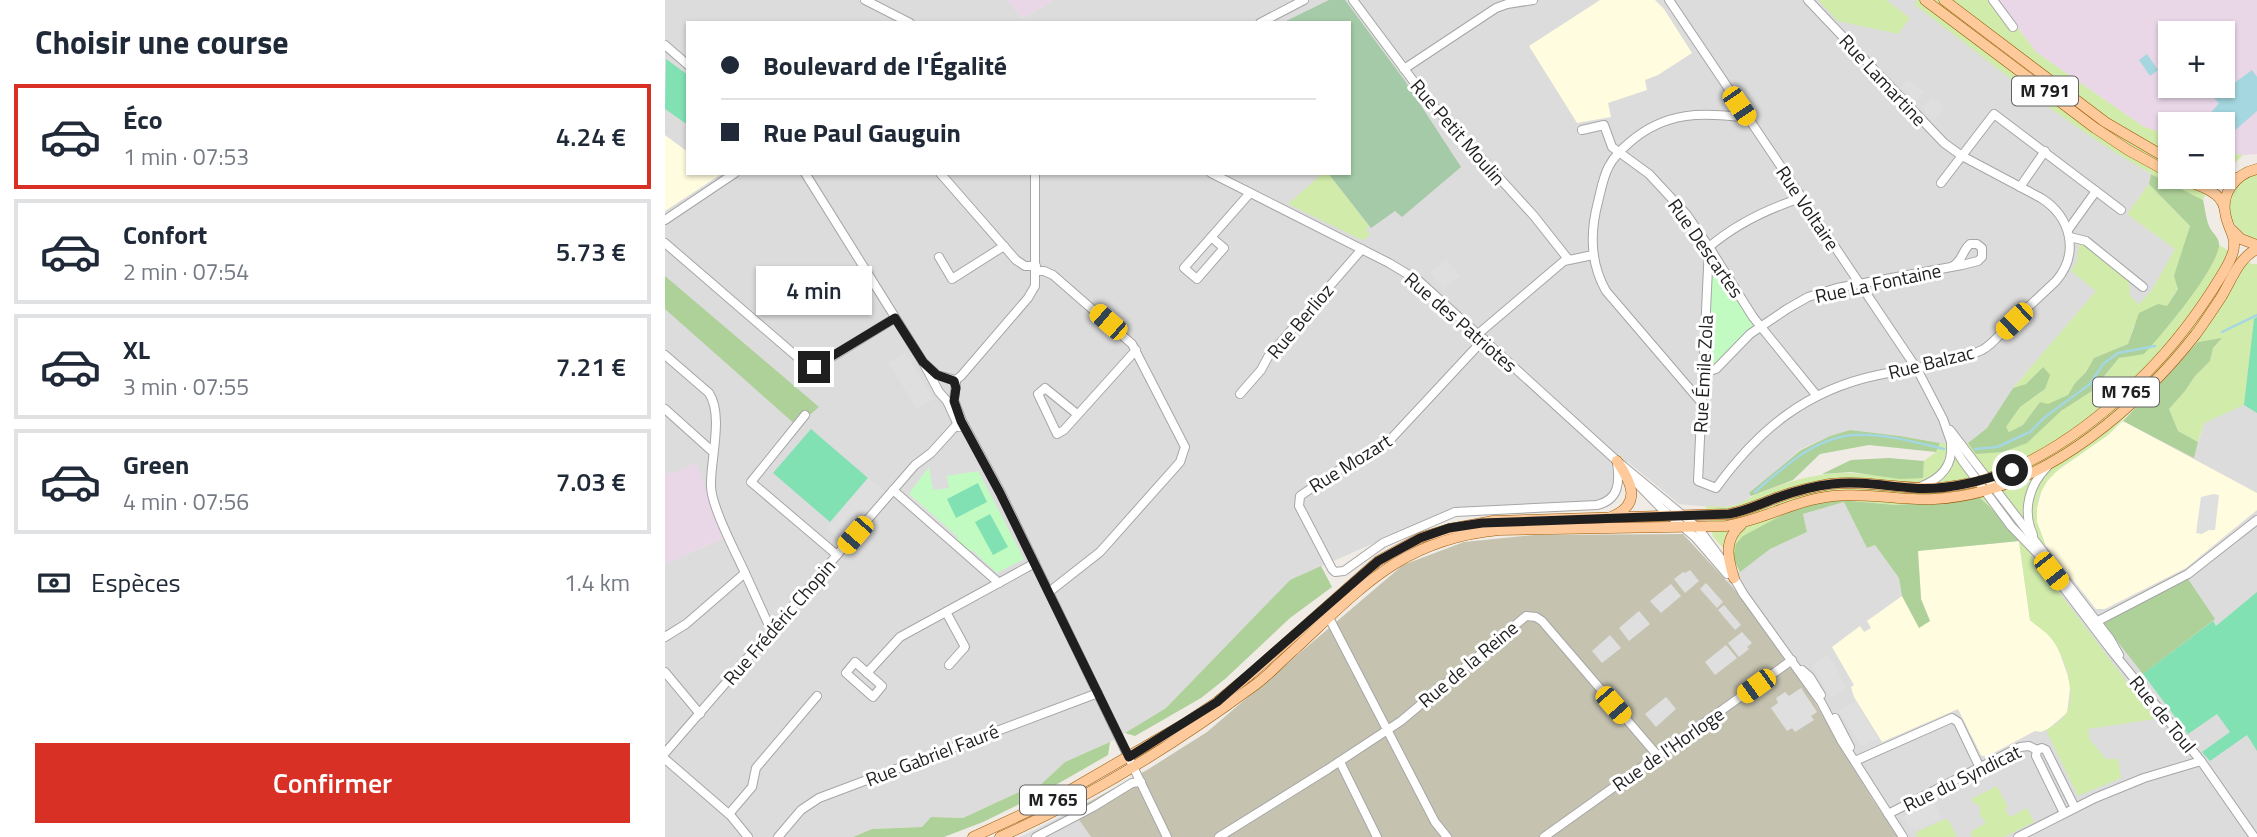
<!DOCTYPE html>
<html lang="fr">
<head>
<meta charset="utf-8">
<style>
  body { margin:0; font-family:"Titillium Web",sans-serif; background:#f6f6f7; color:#1f2937; height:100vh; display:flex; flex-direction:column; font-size:26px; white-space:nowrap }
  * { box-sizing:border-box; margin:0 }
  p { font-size:23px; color:#747a83 }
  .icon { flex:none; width:38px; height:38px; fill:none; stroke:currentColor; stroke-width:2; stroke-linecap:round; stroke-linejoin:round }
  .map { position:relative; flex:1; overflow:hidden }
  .side { display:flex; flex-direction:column; background:#fff; width:665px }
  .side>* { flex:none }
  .banner { position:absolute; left:21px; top:21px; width:665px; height:154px; border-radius:0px; box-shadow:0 2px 5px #0004; display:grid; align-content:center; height:154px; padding:0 35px; background:#fff }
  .tools { position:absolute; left:1493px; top:21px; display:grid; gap:14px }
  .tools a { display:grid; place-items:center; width:77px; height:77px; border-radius:0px; background:#fff; box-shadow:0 2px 5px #0004; font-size:35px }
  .end { position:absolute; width:32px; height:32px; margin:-16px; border:9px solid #1f1f1f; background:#fff; box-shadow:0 0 0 4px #fff }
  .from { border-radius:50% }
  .bubble { position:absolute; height:49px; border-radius:0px; background:#fff; box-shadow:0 2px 5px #0004; font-size:23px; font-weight:600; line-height:49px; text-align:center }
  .car { position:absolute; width:21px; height:42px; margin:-21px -10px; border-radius:9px; box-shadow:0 0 5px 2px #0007; background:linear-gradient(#f5c518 24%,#345 0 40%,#f5c518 0 76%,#345 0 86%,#f5c518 0) }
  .banner b { display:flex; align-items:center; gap:24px; height:66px; font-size:26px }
  .banner b+b { border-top:2px solid #e0e1e3 }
  .banner i { width:18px; height:18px; background:#1f2937 }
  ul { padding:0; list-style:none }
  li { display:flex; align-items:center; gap:21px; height:105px; margin:0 14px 10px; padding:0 21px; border:4px solid #e0e1e3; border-radius:0px }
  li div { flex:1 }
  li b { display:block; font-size:26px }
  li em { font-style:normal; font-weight:600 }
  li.active { border-color:#d93025 }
  li>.icon { width:63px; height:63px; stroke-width:1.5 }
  h2 { padding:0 35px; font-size:32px; line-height:84px }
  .pay { display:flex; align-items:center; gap:18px; height:77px; padding:0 35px; font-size:26px }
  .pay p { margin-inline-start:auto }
  .action { display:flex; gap:14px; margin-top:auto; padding:14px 35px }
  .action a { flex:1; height:80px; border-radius:0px; background:#d93025; color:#fff; font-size:28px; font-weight:600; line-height:80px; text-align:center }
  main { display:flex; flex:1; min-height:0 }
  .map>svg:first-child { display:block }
</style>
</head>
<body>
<main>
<section class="side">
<h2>Choisir une course</h2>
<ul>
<li class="active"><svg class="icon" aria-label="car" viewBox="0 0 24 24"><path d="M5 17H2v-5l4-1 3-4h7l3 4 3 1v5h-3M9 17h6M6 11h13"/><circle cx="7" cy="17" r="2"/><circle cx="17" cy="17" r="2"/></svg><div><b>Éco</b><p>1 min · 07:53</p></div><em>4.24 €</em></li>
<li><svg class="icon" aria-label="car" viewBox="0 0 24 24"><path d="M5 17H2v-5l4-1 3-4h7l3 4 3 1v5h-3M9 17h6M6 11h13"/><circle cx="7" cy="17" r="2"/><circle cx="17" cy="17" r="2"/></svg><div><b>Confort</b><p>2 min · 07:54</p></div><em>5.73 €</em></li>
<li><svg class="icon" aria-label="car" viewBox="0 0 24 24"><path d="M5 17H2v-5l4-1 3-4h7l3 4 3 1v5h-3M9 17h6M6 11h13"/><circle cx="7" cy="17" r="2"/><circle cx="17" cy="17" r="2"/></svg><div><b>XL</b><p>3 min · 07:55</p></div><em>7.21 €</em></li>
<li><svg class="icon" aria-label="car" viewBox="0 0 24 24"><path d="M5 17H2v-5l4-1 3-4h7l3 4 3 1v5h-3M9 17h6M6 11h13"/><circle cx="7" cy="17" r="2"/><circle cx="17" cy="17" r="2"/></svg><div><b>Green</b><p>4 min · 07:56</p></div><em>7.03 €</em></li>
</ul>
<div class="pay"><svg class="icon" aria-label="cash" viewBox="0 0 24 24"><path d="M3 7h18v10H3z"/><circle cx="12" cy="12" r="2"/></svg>Espèces<p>1.4 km</p></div>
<div class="action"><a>Confirmer</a></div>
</section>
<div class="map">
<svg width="1592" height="837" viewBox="0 0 1592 837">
  <rect width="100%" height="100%" fill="#f0ebe5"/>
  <g fill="#dddcdc" fill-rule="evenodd">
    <path d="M0,0h342l16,18 31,-18h863l-2,4 120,92 62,44 54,34 -2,10 -22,30 48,35 -23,41 -12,14 -44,-13 -83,97 -26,40 -19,15h-28l-40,-7 -50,-6 -20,6 -29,13 -43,37 -8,8 1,2 -10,8 -20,4 -42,-4 -51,-42 -16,7 4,10 -4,13 -5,5 -16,5 -103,4 -43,6 -155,68 -124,128 -56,34 -45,20 -29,27 -17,3 -56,26 -32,-1 -9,10 -50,2 -19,8h-188v-273l61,-27 -56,-62 -2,-4 -3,1zM23,23h661v150h-661z"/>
    <polygon points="1592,317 1592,837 1234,837 1208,800 1143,691 1100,628 1060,582 1105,549 1142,532 1138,514 1179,502 1202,548 1210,545 1234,578 1237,596 1443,435 1458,421 1529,457 1539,423 1589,319"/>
    <polygon points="411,809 414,820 426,837 355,837"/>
  </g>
  <g fill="#e9d7e8" fill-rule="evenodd">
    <polygon points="342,0 389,0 358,18"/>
    <path d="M1332,0h260v154l-14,1 -20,-3v-28h-53v11l-26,-8 -108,-75zM1505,33h53v53h-53z"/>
    <polygon points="31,463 61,537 0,564 0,472 3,470 5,475"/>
  </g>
  <g fill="#fffcdf">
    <polygon points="935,0 990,0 999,9 1027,53 993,75 980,80 982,90 943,103 946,117 912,123 864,46"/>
    <polygon points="0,135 20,150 23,148 23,173 58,173 0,211"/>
    <polygon points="1458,421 1592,493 1592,510 1521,568 1440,609 1431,609 1380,544 1372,522 1372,508 1377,489 1388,474 1443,435"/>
    <polygon points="1354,541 1365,620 1384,635 1393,648 1403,676 1405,688 1402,713 1383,729 1376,732 1370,731 1321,757 1316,755 1293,709 1217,742 1189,697 1186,687 1189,685 1167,647 1195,626 1199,632 1206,628 1202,621 1237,596 1254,627 1265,621 1256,599 1253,551"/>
  </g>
  <polygon fill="#c5c3b0" points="1018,534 1081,602 1100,628 1143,691 1208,800 1234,837 426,837 414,820 411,809 482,770 542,732 738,565 799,542 869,535"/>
  <g fill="#d0ebaa">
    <polygon points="1153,0 1221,0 1245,18 1233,34 1173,21"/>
    <path d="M1252,0h80l39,52 108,75 26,8v42h42l-9,23c-106,-48 -197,-126 -289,-196z"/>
    <polygon points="1558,152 1578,155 1565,168 1558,169"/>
    <polygon points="658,173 663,173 704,226 701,230 706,235 697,240 623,204"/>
    <path d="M1592,173v68c-26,-10 -41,-42 -15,-61 4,-3 10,-5 15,-7z"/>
    <polygon points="1484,184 1525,226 1510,276 1513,288 1502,306 1469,325 1463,344 1429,358 1421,372 1410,383 1403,395 1383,405 1375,402 1358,425 1344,432 1341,427 1355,407 1380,389 1378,367 1361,384 1348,388 1431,291 1406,271 1412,261 1414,244 1421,246 1464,281 1465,296 1474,304 1487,290 1510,249 1462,214"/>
    <path d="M1554,245l33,19h5v53l-3,2 -10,86 -40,18 -6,19 -20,-11 -9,-22 16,-18 10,-15 15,-15 3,-13 8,-9 -23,3 -90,93 -49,34 -12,12 -8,15 -2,12v14l8,22 -14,11 124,164 -67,10 2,11 16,19h12l3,19 -43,18 -32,-66c7,-4 17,-10 21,-18 10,-21 -3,-57 -16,-74 -6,-7 -14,-12 -21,-18l-11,-79 -29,-34 -10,-9 -84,7 -56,-5 -30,4 -77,54 -20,-21 -7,-31c12,1 26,2 37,-4 5,-3 9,-6 14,-8 21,-8 41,-16 63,-19 34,-6 68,4 103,2l1,-16 12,-9 4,-9h28l9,11 68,-29 16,-14 31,-20 27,-33 25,-5c30,-32 57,-67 75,-108z"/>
    <polygon points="1332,786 1343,807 1340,809 1345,817 1362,808 1369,822 1339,837 1307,837 1305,832 1321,823 1315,815 1315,805 1311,805 1306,799"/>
    <polygon points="1280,819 1284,821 1292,837 1252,837 1251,832"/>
  </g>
  <g fill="#aed099">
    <path d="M1486,174l52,26c2,8 3,19 6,26 3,7 11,12 10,20 -4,26 -56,87 -75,108l-25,4 -27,33 -31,20 -34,32 -24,9 -27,2 -8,-11 19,-15 26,-40 13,-4 17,-17 7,8 -5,14 -25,18 -14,20 3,5 14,-7 17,-23 8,2 20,-9 7,-12 11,-11 8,-14 34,-14 11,-31 19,-9 9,2 11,-17 -4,-13 16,-50 -41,-42z"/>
    <polygon points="0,276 154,407 132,426 0,309"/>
    <polygon points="1557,338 1548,348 1545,361 1530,376 1520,391 1504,409 1513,431 1533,442 1529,458 1458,421 1533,342"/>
    <polygon points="1185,430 1235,436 1275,443 1271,452 1204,445 1155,454 1128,480 1086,496 1084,493 1136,450 1165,436"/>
    <polygon points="1224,458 1259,461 1258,478 1235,479 1186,472 1157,474 1186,460"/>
    <polygon points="1315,498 1325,507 1354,541 1253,551 1256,599 1265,621 1254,628 1237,596 1234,578 1210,545 1202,548 1179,502 1138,514 1142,532 1105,549 1075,572 1068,558 1071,544 1078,536 1119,514 1145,504 1175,500 1231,505"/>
    <polygon points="656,566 667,587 625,618 560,679 536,698 470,736 460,733 501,708 625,580"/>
    <polygon points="1523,579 1550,619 1478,674 1438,623"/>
    <polygon points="445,742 443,755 375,794 318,822 279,837 188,837 207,829 257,827 266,817 298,818 354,792 371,789 400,762"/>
  </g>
  <polygon fill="#a5caa7" points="664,0 680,0 740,81 796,167 737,217 730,211 706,228 663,173 684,173 684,23 617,23"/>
  <g fill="#c2fbc1">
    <polygon points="1048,259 1089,327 1043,369"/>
    <polygon points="264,467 268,490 284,488 282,476 313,471 359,559 332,573 307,550 303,555 288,542 293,537 244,494"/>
  </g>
  <g fill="#81e1b3">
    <polygon points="1,59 23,75 23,125 0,109"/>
    <polygon points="1592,317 1592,413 1579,405 1589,319"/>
    <polygon points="146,429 203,478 165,522 108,473"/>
    <polygon points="313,483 322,502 291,518 282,499"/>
    <polygon points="325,514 343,547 328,555 310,522"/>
    <polygon points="1592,592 1592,751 1582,735 1545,761 1537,752 1565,732 1552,714 1523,734 1478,674 1548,621 1551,626"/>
  </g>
  <g fill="#dfdfdf">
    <polygon points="1242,80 1259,91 1252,101 1236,88"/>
    <polygon points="1266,97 1281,107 1269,121 1257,108"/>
    <polygon points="547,239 557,248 531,277 521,268"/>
    <polygon points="781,259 795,276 779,290 765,272"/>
    <polygon points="240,352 269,399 252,409 223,363"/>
    <polygon points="203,478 219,491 176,541 161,528"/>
    <polygon points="244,494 293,537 288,542 239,499"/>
    <polygon points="1548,494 1554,495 1550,530 1544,530 1537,534 1531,533 1536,497"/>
    <polygon points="1025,570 1034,581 1020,593 1009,579 1018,572 1020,573"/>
    <polygon points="1041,583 1058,602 1052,608 1035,589"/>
    <polygon points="1006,584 1016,596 996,613 985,601"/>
    <polygon points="1059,605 1076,625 1070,630 1053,610"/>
    <polygon points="974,611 985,624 964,641 954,628"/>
    <polygon points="1077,632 1087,643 1082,647 1084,649 1074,657 1063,643"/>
    <polygon points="945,635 956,648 937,663 927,651"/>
    <polygon points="1061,645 1072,658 1050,675 1040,662"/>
    <polygon points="1163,655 1182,688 1166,697 1147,665"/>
    <polygon points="1136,688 1152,712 1146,716 1149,720 1130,732 1127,728 1122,731 1106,708 1113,703 1111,698 1120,692 1124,696"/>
    <polygon points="1001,697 1011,709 991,727 980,714"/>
    <polygon points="1191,702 1213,739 1196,746 1174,711"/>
    <polygon points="1268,801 1278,819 1251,831 1248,827 1245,828 1239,816"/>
  </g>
  <g fill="#a4d7df">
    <polygon points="1482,54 1493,70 1485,76 1474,60"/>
    <polygon points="1587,70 1592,77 1592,111 1558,141 1558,124 1540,124 1538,122 1554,103 1549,98"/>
  </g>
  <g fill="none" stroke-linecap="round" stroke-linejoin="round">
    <g stroke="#a4d7df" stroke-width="2.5">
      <polyline points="1557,332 1592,315"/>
      <polyline points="1310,449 1332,447 1365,432 1380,417 1425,384 1438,364 1453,353 1490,346"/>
      <path d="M1090,492c27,-24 60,-54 98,-57 29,-2 62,7 91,14"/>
    </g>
    <g stroke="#a6a6a6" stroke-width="10">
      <g id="minor">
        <polyline points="200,0 245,23"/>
        <polyline points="688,0 758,94 869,216 903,259"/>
        <polyline points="1004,0 1252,369 1278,419 1286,442 1297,460 1346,526 1374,555 1446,650 1536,761 1589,837"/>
        <polyline points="1328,0 1348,27"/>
        <polyline points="595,23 639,0"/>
        <polyline points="0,45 23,65"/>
        <polyline points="739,69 831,8 842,4 868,0"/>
        <polyline points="917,130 939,125 947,147 984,174 1022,215 1044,247 1088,317 1152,396"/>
        <polyline points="140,173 258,362 274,392 282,401 294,427"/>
        <polyline points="275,173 351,260 360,266 371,266"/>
        <polyline points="546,173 724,263 754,281 952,461 1033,528 1065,571 1079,595"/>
        <polyline points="1276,183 1329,114 1456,210"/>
        <polyline points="1355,187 1380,151"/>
        <path d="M1136,198c-34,11 -64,25 -92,49l-11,234 18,7c42,-58 90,-98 162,-113 34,-7 71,-10 104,-25 10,-5 19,-17 27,-25 16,-15 31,-29 47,-44 24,-28 15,-64 -15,-83l-79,-42 -18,-13 -136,-143"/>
        <polyline points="0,220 70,173"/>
        <polyline points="1403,230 1431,191"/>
        <polyline points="546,237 559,248 532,279 519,268 585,193"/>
        <polyline points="1405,237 1421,241 1478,287"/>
        <polyline points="0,243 145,368 154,365 230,318"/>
        <polyline points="274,257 287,279 339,246"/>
        <polyline points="371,271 379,271 388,275 467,344 520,447 515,462 435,552 384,592"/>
        <polyline points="813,334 899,261 928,255"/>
        <path d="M819,339l-95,102 -60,35 -29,20 -1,10 33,63 3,3 9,-1 39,-28 72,-31 142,-7c22,-5 23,-23 20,-42"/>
        <path d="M0,355l44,38c15,23 1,67 2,93 0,20 25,67 34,87l-59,51 -21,13"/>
        <polyline points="258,362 272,375 287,379 291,383 289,400 297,421 336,493 502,837"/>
        <path d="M1038,373l13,-4 34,-35 37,-25 21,-12 29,-9 125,-23 16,-4 4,-4v-9l-5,-4h-7c-8,7 -7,16 -17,22"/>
        <polyline points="289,381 296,376 363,298 370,286 370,173"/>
        <polyline points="575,394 596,370 603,357 697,249"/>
        <path d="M1036,402l-95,-111c-16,-28 -16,-59 -8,-89 3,-12 5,-25 11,-36 5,-10 13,-17 21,-24 36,-31 73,-30 117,-24"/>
        <polyline points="0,409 48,452"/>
        <polyline points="412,414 380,388 373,394 392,434 399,430 471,350"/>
        <polyline points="140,415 86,482 172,555"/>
        <polyline points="1285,430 1445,639 1454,655"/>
        <polyline points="963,474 996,508 1030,537 1062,574"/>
        <path d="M1255,487c20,-8 33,-20 31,-42"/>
        <polyline points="228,490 334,583"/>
        <path d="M1368,535c-11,-24 -4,-50 14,-68"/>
        <polyline points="80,573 106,630"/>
        <polyline points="1077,592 1156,702 1176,740 1238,837"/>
        <polyline points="281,612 300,647 284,665"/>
        <polyline points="661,612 770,822 782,837"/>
        <polyline points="1429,623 1523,574 1592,520"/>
        <polygon points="190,662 217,686 208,697 181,673"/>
        <polyline points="1137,670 1145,677 1156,695"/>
        <polyline points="0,672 35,714"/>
        <polyline points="202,673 235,637 370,563"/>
        <polyline points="1170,718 1185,747"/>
        <polyline points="0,753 250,465 266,453 296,420"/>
        <polyline points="0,759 66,816 83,837"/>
        <polyline points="1190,761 1287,718 1293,722 1315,768"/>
        <polyline points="675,762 712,837"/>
        <polyline points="1399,813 1371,756 1372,750 1377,748 1381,750 1410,808"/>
        <polyline points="64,814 87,787 91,768 152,696"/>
        <polyline points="1223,814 1355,747 1364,746 1372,750"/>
        <polyline points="113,837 136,810 154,798 433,693"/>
        <polyline points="371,837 428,807 467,783 476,782"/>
        <polyline points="554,837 663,769 736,721 861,616 871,617 877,621 993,756"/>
        <polyline points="879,837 1127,660"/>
        <polyline points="1353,837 1430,798 1479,778 1536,761"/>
      </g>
    </g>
    <g stroke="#9a5900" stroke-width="11">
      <g id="major">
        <polyline points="1260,0 1430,128 1463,150 1505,173"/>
        <polyline points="1279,0 1440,122 1505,160"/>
        <path d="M1512,177c15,7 43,12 47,30"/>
        <polyline points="1540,177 1556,181 1572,178"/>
        <polyline points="1567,230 1576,239 1592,245"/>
        <path d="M946,517c32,-13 20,-35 6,-56"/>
        <path d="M1069,578c-6,-19 -11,-38 7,-53"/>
        <path d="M308,837l80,-37 131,-76 33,-22 35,-29 126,-112 42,-23 29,-9 44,-8 236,-7c17,-3 33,-11 50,-17 16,-6 34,-10 51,-13 35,-4 67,5 101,4 79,-2 149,-52 204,-104 30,-28 56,-61 78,-95 7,-12 16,-23 20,-37 4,-14 -4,-22 -7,-35 -6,-23 9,-43 31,-48"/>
        <path d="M335,837c90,-40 175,-93 255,-152 14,-10 26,-24 39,-35 67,-62 108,-111 205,-120l227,-4c37,-6 69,-26 107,-30 34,-4 67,5 101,3 83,-4 158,-56 216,-113 16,-16 32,-34 46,-52 8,-11 16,-23 24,-35 11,-17 18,-41 37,-50"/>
      </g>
    </g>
    <use href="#minor" stroke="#fff" stroke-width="8"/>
    <use href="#major" stroke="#feca9c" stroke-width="10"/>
  </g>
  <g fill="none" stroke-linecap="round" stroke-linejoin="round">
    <path stroke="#1f1f1f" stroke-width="9" d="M149,367l81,-49 28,44 14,13 17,6 2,7 -2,13 7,20 39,72 129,264 88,-55 161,-141 42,-23 29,-10 33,-5 247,-9c18,-3 33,-11 50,-17 17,-6 35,-11 53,-13 27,-3 53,2 80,4 34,3 68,-6 100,-18"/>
  </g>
  <g text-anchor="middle" stroke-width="6" stroke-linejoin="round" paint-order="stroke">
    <g fill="#fff" stroke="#626262" stroke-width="2">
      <rect x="1347" y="76.5" width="66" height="29" rx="5"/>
      <rect x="1428" y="377.5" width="66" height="29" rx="5"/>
      <rect x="355" y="785.5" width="66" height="29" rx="5"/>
    </g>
    <g font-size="18" font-weight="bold" fill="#1f1f1f">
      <text x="1380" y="97">M 791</text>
      <text x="1461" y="398">M 765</text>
      <text x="388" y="806">M 765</text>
    </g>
    <g font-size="19" fill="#1f1f1f" stroke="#fff">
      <text transform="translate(1218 80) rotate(47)" y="7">Rue Lamartine</text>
      <text transform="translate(793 132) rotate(49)" y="7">Rue Petit Moulin</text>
      <text transform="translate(1143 208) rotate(56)" y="7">Rue Voltaire</text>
      <text transform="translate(1041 248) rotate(55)" y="7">Rue Descartes</text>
      <text transform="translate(1213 283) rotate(-12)" y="7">Rue La Fontaine</text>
      <text transform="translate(635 321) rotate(-50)" y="7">Rue Berlioz</text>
      <text transform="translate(796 322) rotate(41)" y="7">Rue des Patriotes</text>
      <text transform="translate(1266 362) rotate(-14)" y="7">Rue Balzac</text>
      <text transform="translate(1038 374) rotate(-87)" y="7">Rue Émile Zola</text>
      <text transform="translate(685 463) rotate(-32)" y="7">Rue Mozart</text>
      <text transform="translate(114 622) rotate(-49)" y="7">Rue Frédéric Chopin</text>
      <text transform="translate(803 664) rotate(-40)" y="7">Rue de la Reine</text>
      <text transform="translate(1498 714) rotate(51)" y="7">Rue de Toul</text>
      <text transform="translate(1003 749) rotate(-35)" y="7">Rue de l'Horloge</text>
      <text transform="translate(267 755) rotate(-21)" y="7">Rue Gabriel Fauré</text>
      <text transform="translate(1297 778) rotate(-26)" y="7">Rue du Syndicat</text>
    </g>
  </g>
</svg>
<div class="tools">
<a>+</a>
<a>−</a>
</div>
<i class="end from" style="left:1347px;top:470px"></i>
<i class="end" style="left:149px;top:367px"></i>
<div class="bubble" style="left:91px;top:266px;width:116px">4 min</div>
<i class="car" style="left:1074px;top:106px;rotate:146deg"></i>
<i class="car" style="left:1349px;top:321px;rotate:226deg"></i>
<i class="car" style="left:443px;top:322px;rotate:311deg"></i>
<i class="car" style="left:190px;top:535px;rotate:221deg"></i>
<i class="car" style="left:1386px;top:571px;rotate:142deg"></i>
<i class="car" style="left:1091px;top:686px;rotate:234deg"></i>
<i class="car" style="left:948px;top:705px;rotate:139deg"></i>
<div class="banner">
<b><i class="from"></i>Boulevard de l'Égalité</b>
<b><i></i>Rue Paul Gauguin</b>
</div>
</div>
</main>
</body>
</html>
